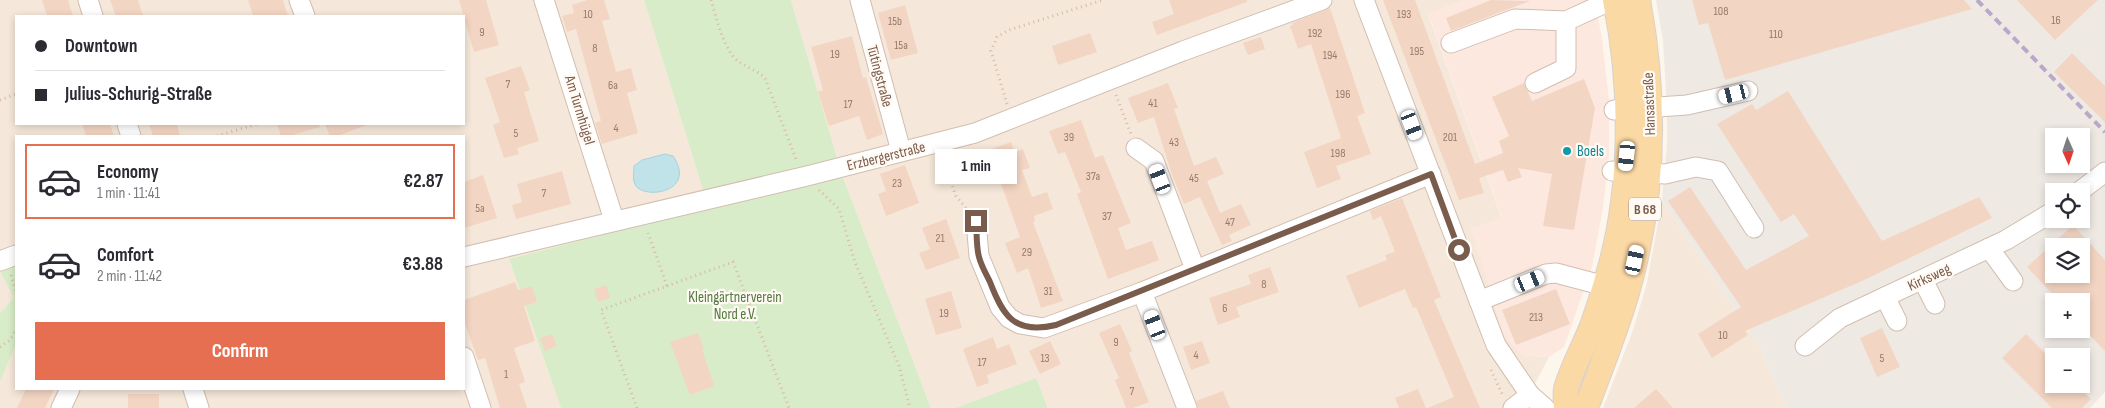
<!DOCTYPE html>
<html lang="en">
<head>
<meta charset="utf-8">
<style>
  body { margin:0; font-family:"Sofia Sans Condensed",sans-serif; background:#f2f2f3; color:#2b2b33; height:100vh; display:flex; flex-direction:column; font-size:19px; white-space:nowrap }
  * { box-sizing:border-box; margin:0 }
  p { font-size:16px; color:#7c7c81 }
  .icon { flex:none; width:28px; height:28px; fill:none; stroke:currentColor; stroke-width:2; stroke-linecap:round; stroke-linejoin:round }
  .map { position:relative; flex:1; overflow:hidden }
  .sheet { position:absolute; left:15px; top:135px; width:450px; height:255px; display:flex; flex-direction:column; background:#fff; border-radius:0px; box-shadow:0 2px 8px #0003 }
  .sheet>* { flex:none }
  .banner { position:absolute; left:15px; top:15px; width:450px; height:110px; border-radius:0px; box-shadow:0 2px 8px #0003; display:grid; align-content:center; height:110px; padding:0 20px; background:#fff }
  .needle { width:32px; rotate:177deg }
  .buttons { position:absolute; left:2045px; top:128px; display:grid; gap:10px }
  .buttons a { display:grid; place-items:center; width:45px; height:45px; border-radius:0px; background:#fff; box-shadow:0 2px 8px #0003; font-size:25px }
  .end { position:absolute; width:22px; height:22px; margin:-11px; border:6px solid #7a5c4d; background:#fff; box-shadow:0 0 0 2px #fff }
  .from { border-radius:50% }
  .bubble { position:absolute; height:35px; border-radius:0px; background:#fff; box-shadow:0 2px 8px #0003; font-size:16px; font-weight:700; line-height:35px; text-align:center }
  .car { position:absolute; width:15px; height:30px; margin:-15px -8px; border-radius:6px; box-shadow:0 0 4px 1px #0007; background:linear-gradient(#fff 24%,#345 0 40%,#fff 0 76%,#345 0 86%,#fff 0) }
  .banner b { display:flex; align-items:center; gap:18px; height:48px; font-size:19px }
  .banner b+b { border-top:1px solid #e1e1e2 }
  .banner i { width:12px; height:12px; background:#2b2b33 }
  ul { padding:9px 0 0; list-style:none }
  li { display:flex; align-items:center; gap:15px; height:75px; margin:0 10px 8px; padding:0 10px; border:2px solid transparent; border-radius:0px }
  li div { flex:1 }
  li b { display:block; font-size:19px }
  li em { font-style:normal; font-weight:700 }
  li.on { border-color:#e76f51 }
  li>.icon { width:45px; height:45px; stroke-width:1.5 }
  .cta { display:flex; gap:10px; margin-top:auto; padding:10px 20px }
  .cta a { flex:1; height:58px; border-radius:0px; background:#e76f51; color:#fff; font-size:20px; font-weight:700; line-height:58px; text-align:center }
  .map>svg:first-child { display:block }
</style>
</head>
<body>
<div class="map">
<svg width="2105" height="408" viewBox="0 0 2105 408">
  <rect width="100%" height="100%" fill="#fdf6ec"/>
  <g fill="#f5e8da" fill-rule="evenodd">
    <path d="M0,0h644l60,193 2,16 -197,50 52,149h-561zM16,16h448v108h-448zM16,136h448v253h-448z"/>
    <polygon points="791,0 1465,0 1428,14 1502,219 1471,229 1522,355 1549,357 1522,408 1048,408 1036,378 955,408 931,408 842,175"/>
    <polygon points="1662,200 1760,347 1786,408 1603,408 1632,333 1647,283"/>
  </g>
  <polygon fill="#fde8e0" points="1465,0 1595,0 1602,39 1609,100 1609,155 1603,208 1592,267 1564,347 1549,357 1522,355 1504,336 1471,229 1502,218 1428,13"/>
  <path fill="#efe9e4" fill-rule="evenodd" d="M1656,0h449v392l-15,16h-304l-26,-61 -98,-147 5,-58v-34l-4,-67zM2054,136h27v28h-27zM2054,191h27v28h-27zM2054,246h27v28h-27zM2054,301h27v28h-27zM2054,356h27v28h-27z"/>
  <g fill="#d8ecc9">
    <polygon points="644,0 791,0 842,175 931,408 561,408 509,259 797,185 704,193"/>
    <polygon points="16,265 16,344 0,381 0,313 14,298 0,271"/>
    <polygon points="1036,378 1048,408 955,408"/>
  </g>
  <path fill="#bfe3e8" stroke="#a5d3da" d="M665,154l8,2c24,35 -26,44 -37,30 -4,-5 -2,-14 -2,-20l8,-6z"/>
  <g fill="#f3d5c3" fill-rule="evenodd">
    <polygon points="42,0 68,0 73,16 47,16"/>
    <polygon points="110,0 138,0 143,16 116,16"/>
    <polygon points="248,0 283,0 288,16 253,16"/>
    <polygon points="459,0 486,0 499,45 474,52"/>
    <polygon points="587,0 604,0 610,19 602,21 616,72 631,68 637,90 627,93 638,133 602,144 595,123 601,121 576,29 567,32 562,16 574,13 572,5"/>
    <polygon points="1169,0 1247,0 1247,2 1157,35 1152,22 1174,14"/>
    <polygon points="1383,0 1415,0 1475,164 1503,153 1499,141 1509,136 1492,97 1524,83 1532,101 1584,79 1595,108 1574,230 1543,226 1552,174 1518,168 1522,177 1508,182 1503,170 1479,178 1484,193 1459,200"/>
    <polygon points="1491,0 1530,1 1451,31 1446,18"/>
    <polygon points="1692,0 1964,0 1972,9 1725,80 1708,23 1699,25"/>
    <polygon points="2017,0 2098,0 2055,40"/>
    <polygon points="905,5 918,53 891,60 878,13"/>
    <polygon points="1330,8 1365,113 1357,116 1371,154 1336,166 1341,179 1317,188 1304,152 1341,138 1311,44 1298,49 1290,26 1293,25 1292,23"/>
    <polygon points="1090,33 1097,52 1058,65 1052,46"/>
    <polygon points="852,36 863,78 866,77 883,134 867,140 859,116 829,126 818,92 823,90 811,47"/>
    <polygon points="1261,37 1265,49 1248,55 1243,43"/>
    <polygon points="2072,53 2105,86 2105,122 2054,72"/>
    <polygon points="521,66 530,90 524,92 539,141 517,148 519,154 504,158 493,125 500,122 485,78"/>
    <polygon points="1168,83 1178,108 1174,109 1194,166 1216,157 1224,174 1207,181 1220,213 1241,204 1251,225 1229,235 1232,241 1222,245 1200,197 1184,204 1172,175 1154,117 1138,123 1128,98"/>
    <polygon points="1788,91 1882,241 1979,197 1992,218 1862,281 1745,331 1748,335 1712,358 1698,334 1741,307 1668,201 1690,187 1746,270 1809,236 1794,214 1781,222 1717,124 1752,104 1756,110"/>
    <polygon points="1081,120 1095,158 1103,155 1131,223 1118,228 1126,250 1152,241 1159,260 1108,279 1077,194 1081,192 1065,152 1058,154 1049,131"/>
    <polygon points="82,124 110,124 114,136 86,136"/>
    <polygon points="149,124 177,124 180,136 153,136"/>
    <polygon points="277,124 319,124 320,127 289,136 281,136"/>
    <polygon points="325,124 367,124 367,125 337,136 330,136"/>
    <polygon points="1011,142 1015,152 1023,149 1030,168 1022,170 1032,197 1047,192 1053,209 1034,216 1035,221 1033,222 1063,301 1041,308 1028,268 1017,273 1005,243 1020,237 989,150"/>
    <polygon points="905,165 919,203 886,216 878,194 886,191 880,174"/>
    <polygon points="562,171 571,204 516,219 512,205 522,202 517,184"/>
    <polygon points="483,175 497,218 464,228 464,182"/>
    <polygon points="1402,198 1441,297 1434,300 1480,408 1428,408 1454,397 1416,307 1413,308 1405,289 1359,308 1346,276 1387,260 1385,255 1395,252 1381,216 1373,220 1370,211"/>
    <polygon points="946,219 960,258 926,270 919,253 930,249 922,228"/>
    <path d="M2073,225l32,35v91l-24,-25v-25h-22l-32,-34zM2054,246h27v28h-27z"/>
    <polygon points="1270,267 1279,292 1236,307 1240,317 1218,325 1209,298 1251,284 1248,275"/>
    <polygon points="515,282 518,290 532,286 537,302 524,306 535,341 514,348 525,382 519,384 527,408 500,408 485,358 478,360 464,321 464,300"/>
    <polygon points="606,285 610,298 598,302 594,289"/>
    <polygon points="1556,289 1570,324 1516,345 1502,310"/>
    <polygon points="951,291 962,328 936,335 925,299"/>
    <polygon points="1120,324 1132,351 1129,353 1149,402 1133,408 1126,408 1115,380 1119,378 1099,333"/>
    <polygon points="1882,328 1900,367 1877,377 1860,338"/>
    <polygon points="698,333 704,349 702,349 714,386 690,395 670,342"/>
    <polygon points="552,334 557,346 545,351 540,338"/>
    <polygon points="2026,334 2054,362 2054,384 2075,384 2091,399 2082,408 2052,408 2002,358"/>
    <polygon points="993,337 997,349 1009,344 1017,364 987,375 989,383 977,387 963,349"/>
    <polygon points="1050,341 1061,364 1040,374 1029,351"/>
    <polygon points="1202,341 1210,363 1191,370 1183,347"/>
    <polygon points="26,389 54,389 45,408 17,408"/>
    <polygon points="1418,389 1426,408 1399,408 1395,398"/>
    <polygon points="1656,389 1673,408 1634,408"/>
    <polygon points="1223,391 1230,408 1198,408 1196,401"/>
    <rect x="128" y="394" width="31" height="14"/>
  </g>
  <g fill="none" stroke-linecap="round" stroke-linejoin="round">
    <g stroke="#d1beb0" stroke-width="21">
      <g id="minor">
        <polyline points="88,0 93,16"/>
        <polyline points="299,0 305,16"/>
        <polyline points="544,0 614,220"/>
        <polyline points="860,0 901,151"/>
        <polyline points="1364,0 1496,345 1530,395 1545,408"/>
        <polyline points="1451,43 1515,19 1566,21"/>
        <polyline points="1535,83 1566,68 1566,21 1612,0"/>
        <polyline points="1614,110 1687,105 1748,91"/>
        <polyline points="127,124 131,136"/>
        <polyline points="1136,148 1154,161 1195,269"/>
        <polyline points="1612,171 1665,174 1696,167 1718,171 1754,228"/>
        <polyline points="2080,191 2105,172"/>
        <polyline points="976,221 979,256 1000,307 1009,318 1020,324 1044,328 1142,292 1431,174"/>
        <polyline points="1989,248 2013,281"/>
        <polyline points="464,257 807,176 975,133 1183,51 1322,0"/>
        <polyline points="0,261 16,255"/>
        <polyline points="1923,280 1935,304"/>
        <polyline points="1142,292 1187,408"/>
        <polyline points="1885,297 1897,321"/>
        <polyline points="1479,301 1546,274 1556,273 1605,286"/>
        <polyline points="1805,346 1840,318 2006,240 2054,211"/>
        <polyline points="464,357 481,408"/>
        <polyline points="193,389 199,408"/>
        <polyline points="61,408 70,389"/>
        <polyline points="1513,408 1530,395"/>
      </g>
    </g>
    <g stroke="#dad1cd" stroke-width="26">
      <g id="major">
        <path d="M1566,408c0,-6 -1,-13 0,-19 6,-22 18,-42 26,-63 6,-17 12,-34 16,-51 25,-85 25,-188 7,-275"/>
        <path d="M1583,408l6,-8c15,-41 32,-81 42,-122 24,-91 24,-186 7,-278"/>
      </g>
    </g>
    <g stroke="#d9b8a5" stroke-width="3" stroke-dasharray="1 4" stroke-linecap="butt">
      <path d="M711,0c5,17 13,51 27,61 9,7 19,9 27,17l32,84"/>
      <polyline points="1116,95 1131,134"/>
      <polyline points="0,100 16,94"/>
      <polyline points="1007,104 991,51 997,37 1009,30 1103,0"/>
      <polyline points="217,136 257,124"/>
      <polyline points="942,158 956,196 966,208"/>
      <polyline points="819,190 839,209 855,262 899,366 910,408"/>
      <polyline points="11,275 16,291"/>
      <polyline points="667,286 733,262 789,408"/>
      <polyline points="0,347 10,340 16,330"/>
      <polyline points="1491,370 1503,396"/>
      <polyline points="637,408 601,310 667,286 647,230"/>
    </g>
    <use href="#minor" stroke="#fff" stroke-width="19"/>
    <use href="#major" stroke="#fbd9a5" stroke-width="24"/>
    <polyline stroke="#b9a8c9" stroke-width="4" stroke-dasharray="8 5" stroke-linecap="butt" points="1977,0 2105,132"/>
  </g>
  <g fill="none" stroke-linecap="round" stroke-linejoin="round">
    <path stroke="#7a5c4d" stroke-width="6" d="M976,221c1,12 0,25 3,36 2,8 7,17 11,25 13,34 25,53 66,43l375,-151 28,76"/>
  </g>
  <circle fill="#0f9aa8" stroke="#fffaf3" stroke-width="2" cx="1567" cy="151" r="5"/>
  <g text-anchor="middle" stroke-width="4.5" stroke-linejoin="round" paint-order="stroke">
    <g font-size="12" fill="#987a6a">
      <text x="1721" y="15">108</text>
      <text x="588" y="18">10</text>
      <text x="1404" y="18">193</text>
      <text x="2056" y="24">16</text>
      <text x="895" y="25">15b</text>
      <text x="482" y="36">9</text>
      <text x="1315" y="37">192</text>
      <text x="1776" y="38">110</text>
      <text x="901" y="49">15a</text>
      <text x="595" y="52">8</text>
      <text x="1417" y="55">195</text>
      <text x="835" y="58">19</text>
      <text x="1330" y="59">194</text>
      <text x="508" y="88">7</text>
      <text x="613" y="89">6a</text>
      <text x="1343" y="98">196</text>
      <text x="1153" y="107">41</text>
      <text x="848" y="108">17</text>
      <text x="616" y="132">4</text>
      <text x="516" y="137">5</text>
      <text x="1069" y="141">39</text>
      <text x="1450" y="141">201</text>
      <text x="1174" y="146">43</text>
      <text x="1338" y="157">198</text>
      <text x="1093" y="180">37a</text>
      <text x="1194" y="182">45</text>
      <text x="897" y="187">23</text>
      <text x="544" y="197">7</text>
      <text x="480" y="212">5a</text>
      <text x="1107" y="220">37</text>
      <text x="1230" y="226">47</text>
      <text x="940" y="242">21</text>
      <text x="1027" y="256">29</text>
      <text x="1264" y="288">8</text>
      <text x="1048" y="295">31</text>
      <text x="1225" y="312">6</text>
      <text x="944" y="317">19</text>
      <text x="1536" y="321">213</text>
      <text x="1723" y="339">10</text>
      <text x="1116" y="346">9</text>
      <text x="1196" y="359">4</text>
      <text x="1045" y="362">13</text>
      <text x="1882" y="362">5</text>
      <text x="982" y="366">17</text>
      <text x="506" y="378">1</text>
      <text x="1132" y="395">7</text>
    </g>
    <rect fill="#fffaf3" stroke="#a28b7f" stroke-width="1" x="1629" y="197.5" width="32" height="23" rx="4"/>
    <g font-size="14" font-weight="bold" fill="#7a5c4d">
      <text x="1645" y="214">B 68</text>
    </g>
    <g font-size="15" fill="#7a5c4d" stroke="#fffaf3">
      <text transform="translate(880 76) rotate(75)" y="5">Tütingstraße</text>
      <text transform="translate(1649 104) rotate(-92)" y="5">Hansastraße</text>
      <text transform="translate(580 110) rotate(73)" y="5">Am Turmhügel</text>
      <text transform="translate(886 156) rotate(-14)" y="5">Erzbergerstraße</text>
      <text transform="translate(1929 277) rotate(-25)" y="5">Kirksweg</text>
    </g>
    <g font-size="15" fill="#0d838f" stroke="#fffaf3" text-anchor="start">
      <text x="1577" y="156">Boels</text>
    </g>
    <g font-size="15" fill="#537a41" stroke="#fffaf3">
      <text x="735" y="302">Kleingärtnerverein<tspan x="735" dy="17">Nord e.V.</tspan></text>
    </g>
  </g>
</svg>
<div class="buttons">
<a><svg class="needle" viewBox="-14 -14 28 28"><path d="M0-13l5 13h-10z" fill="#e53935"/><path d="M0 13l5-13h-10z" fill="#7c7c81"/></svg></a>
<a><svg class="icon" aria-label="locate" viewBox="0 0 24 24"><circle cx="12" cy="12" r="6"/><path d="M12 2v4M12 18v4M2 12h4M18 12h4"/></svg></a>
<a><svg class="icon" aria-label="layers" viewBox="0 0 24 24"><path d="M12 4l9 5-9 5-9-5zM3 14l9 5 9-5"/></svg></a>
<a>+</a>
<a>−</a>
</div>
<i class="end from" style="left:1459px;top:250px"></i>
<i class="end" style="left:976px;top:221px"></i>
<div class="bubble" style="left:935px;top:149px;width:82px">1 min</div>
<i class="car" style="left:1734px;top:94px;rotate:256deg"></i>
<i class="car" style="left:1412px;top:125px;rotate:159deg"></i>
<i class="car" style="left:1627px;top:156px;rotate:186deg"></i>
<i class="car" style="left:1160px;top:179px;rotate:339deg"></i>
<i class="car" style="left:1635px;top:260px;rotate:12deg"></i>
<i class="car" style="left:1530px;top:281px;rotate:68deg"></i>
<i class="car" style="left:1155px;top:325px;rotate:339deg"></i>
<div class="banner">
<b><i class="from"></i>Downtown</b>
<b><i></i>Julius-Schurig-Straße</b>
</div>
<section class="sheet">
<ul>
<li class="on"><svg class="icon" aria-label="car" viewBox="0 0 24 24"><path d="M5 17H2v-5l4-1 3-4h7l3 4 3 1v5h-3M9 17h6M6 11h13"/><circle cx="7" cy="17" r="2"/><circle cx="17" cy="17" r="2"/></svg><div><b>Economy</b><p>1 min · 11:41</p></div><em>€2.87</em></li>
<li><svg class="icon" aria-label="car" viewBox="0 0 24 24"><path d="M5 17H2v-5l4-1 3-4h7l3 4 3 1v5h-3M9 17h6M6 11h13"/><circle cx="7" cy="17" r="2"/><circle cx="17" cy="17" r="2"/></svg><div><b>Comfort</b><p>2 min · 11:42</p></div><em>€3.88</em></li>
</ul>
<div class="cta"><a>Confirm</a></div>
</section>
</div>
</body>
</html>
